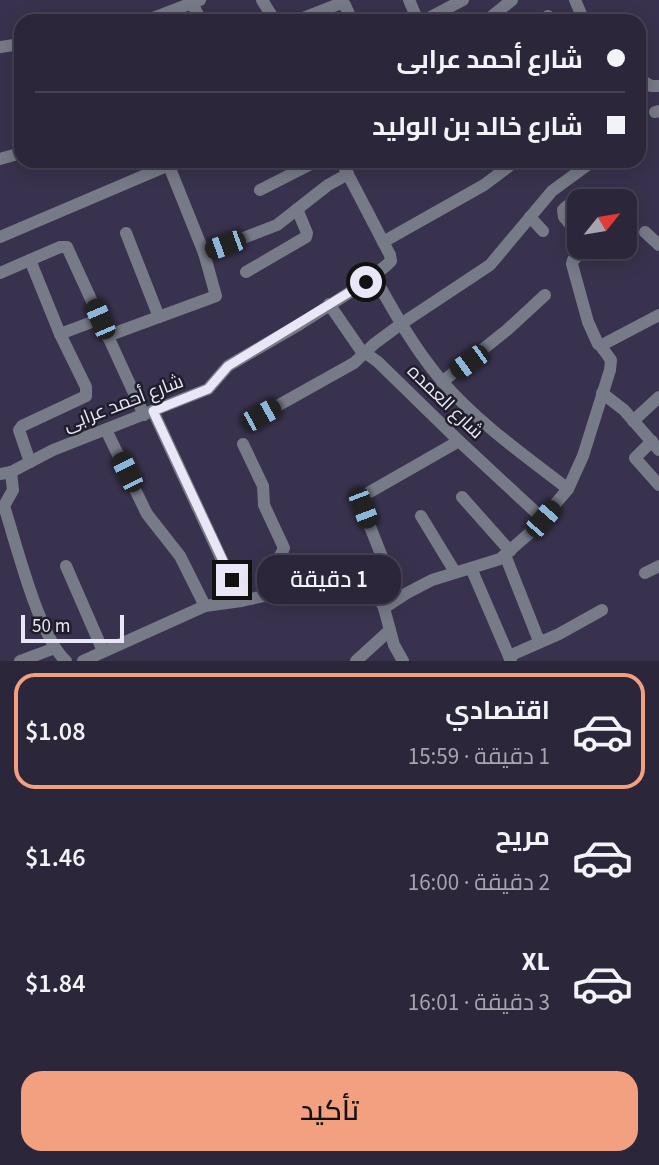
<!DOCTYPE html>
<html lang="ar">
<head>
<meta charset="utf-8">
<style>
  body { margin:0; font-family:"Source Sans 3",Cairo,sans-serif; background:#332e42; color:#f1f3f6; direction:rtl; height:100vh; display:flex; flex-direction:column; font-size:26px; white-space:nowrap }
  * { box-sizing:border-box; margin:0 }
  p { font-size:23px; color:#a6a5af }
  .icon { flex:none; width:38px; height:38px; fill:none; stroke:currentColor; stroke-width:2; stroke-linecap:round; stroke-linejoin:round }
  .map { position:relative; height:661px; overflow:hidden; direction:ltr }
  .side { display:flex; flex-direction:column; background:#2b263a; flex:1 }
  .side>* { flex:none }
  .banner { position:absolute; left:14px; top:14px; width:632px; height:154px; border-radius:21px; box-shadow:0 4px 18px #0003,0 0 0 2px #474354; direction:rtl; display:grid; align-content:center; height:154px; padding:0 21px; background:#2b263a }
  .needle { width:46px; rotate:60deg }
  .tools { position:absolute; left:567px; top:189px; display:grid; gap:14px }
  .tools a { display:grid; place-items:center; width:70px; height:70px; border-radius:14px; background:#2b263a; box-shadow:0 4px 18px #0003,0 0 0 2px #474354; font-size:35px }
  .scale { position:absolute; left:21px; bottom:18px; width:103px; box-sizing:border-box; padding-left:7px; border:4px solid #e9e6f8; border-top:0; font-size:19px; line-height:24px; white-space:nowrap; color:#e9e6f8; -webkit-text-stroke:5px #1f1d29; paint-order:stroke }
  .end { position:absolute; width:32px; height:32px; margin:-16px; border:9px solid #e9e6f8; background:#111; box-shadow:0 0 0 4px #111 }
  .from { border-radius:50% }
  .bubble { position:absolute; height:49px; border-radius:21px; background:#2b263a; box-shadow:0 4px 18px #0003,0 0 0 2px #474354; font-size:23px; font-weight:600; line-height:49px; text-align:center; direction:rtl }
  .car { position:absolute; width:21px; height:42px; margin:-21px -10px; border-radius:9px; box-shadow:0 0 5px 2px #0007; background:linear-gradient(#222 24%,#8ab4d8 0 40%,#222 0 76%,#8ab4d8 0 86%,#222 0) }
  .banner b { display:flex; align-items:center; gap:24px; height:66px; font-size:26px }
  .banner b+b { border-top:2px solid #474354 }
  .banner i { width:18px; height:18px; background:#f1f3f6 }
  ul { padding:12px 0 0; list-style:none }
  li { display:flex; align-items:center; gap:21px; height:116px; margin:0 14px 10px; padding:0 7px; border:4px solid transparent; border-radius:21px }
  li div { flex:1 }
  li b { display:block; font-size:26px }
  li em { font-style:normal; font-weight:600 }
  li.selected { border-color:#f2a080 }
  li>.icon { width:63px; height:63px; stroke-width:1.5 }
  .primary-button { display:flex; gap:14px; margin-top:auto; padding:14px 21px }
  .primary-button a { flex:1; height:80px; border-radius:21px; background:#f2a080; color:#111; font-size:28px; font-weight:600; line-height:80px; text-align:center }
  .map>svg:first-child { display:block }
</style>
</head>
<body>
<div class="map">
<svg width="659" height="661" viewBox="0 0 659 661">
  <rect width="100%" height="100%" fill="#39324e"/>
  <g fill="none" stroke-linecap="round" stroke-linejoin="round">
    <g stroke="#777b88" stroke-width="12">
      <polyline points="262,0 275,21"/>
      <polyline points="409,0 418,21"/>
      <polyline points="575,0 584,21"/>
      <polyline points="192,3 201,21"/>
      <polyline points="548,16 551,21"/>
      <polyline points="491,17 512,0"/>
      <polyline points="145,21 200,0"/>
      <polyline points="295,21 339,4 345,5 352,21"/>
      <polyline points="423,21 463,0"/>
      <polyline points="0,47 21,44"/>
      <polyline points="639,79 651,86 659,86"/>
      <polyline points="655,112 659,111"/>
      <polyline points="0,159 21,153"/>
      <polyline points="260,190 317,161"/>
      <polyline points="567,206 563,210 564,217 579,235"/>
      <polyline points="530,217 543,231"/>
      <polyline points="645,232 659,245"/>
      <polyline points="126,233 159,317"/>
      <polyline points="0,237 169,165"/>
      <polyline points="383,242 484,185 516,161"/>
      <polyline points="588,247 573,260 572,264 588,322 598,344 602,345 659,315"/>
      <polyline points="204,253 277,225 328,185 348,174"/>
      <polyline points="30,260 60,334 100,319"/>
      <polyline points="246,272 306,237 307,233 297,209"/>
      <polyline points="0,273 60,247 67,247 144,415"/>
      <path d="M374,276c20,36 40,72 67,104 36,42 83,75 127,109"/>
      <polyline points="329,304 360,349 378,362 459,441 543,519"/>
      <polyline points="107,336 216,296 204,253 167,161"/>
      <polyline points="442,382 507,330 545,295"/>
      <polyline points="602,393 624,410 659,450"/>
      <polyline points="153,411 241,601"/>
      <polyline points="261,415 354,363 374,344 401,324 490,265 552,191 593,161"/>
      <polyline points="633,421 659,397"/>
      <polyline points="106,430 147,514 180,556 205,606"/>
      <polyline points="652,441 635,458 659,485"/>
      <polyline points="243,444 263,486 264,505 284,548 278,560 291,591"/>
      <polyline points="30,462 19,430 22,426 86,396 86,387 60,334"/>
      <path d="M11,472l2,18 -9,16c12,37 35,131 62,155"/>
      <polyline points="0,474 11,472 53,450 208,389 228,366 300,324 366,282 388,264 391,261 390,255 341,161"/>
      <polyline points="462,497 510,551"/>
      <polyline points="421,516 455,572"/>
      <polyline points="505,555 539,641"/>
      <polyline points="66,566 103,651"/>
      <polyline points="471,568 511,661"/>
      <polyline points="645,573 659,566"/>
      <polyline points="368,575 384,608 394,645 403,661"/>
      <polyline points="384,608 407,593 432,580 500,559 532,531 568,489 583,456 610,370 611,360 600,345"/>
      <polyline points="509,656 559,634 602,610"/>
      <polyline points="20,661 55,648"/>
      <polyline points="83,661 205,606 241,601 381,571 384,562 360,501 361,497 459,441"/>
      <polyline points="356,661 390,630"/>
    </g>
  </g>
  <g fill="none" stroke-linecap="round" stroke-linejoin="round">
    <polyline stroke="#e9e6f8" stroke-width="9" points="232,580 153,411 208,389 228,366 366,282"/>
  </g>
  <g text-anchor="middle" stroke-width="5" stroke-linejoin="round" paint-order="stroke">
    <g font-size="19" fill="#e9e6f8" stroke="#1f1d29">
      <text transform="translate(446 401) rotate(44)" y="7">شارع العمده</text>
      <text transform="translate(123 402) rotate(-21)" y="7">شارع أحمد عرابى</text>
    </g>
  </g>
</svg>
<div class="tools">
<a><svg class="needle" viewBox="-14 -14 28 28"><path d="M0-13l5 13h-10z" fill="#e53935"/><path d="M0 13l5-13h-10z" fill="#a6a5af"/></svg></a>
</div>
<div class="scale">50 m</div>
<i class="end from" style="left:366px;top:282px"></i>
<i class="end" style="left:232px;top:580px"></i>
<div class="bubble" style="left:257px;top:555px;width:144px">1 دقيقة</div>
<i class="car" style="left:225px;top:245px;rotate:250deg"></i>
<i class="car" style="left:100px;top:319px;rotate:337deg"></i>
<i class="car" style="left:469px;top:362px;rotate:234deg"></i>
<i class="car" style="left:261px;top:415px;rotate:61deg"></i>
<i class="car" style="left:127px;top:472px;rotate:334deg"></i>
<i class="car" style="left:363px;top:508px;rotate:159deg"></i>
<i class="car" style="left:543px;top:519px;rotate:41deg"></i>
<div class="banner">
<b><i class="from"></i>شارع أحمد عرابى</b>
<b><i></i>شارع خالد بن الوليد</b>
</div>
</div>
<section class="side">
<ul>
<li class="selected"><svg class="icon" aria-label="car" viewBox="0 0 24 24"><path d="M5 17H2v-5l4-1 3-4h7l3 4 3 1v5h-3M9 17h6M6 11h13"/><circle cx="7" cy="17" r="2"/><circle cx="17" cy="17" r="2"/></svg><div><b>اقتصادي</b><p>1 دقيقة · 15:59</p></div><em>$1.08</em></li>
<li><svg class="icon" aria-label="car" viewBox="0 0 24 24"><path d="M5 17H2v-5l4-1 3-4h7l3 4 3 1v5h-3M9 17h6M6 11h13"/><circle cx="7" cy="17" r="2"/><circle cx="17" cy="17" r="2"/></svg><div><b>مريح</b><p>2 دقيقة · 16:00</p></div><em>$1.46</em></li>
<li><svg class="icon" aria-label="car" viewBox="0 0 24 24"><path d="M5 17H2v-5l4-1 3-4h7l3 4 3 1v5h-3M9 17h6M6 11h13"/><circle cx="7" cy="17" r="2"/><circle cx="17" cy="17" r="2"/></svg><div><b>XL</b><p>3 دقيقة · 16:01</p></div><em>$1.84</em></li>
</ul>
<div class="primary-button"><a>تأكيد</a></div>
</section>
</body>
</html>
